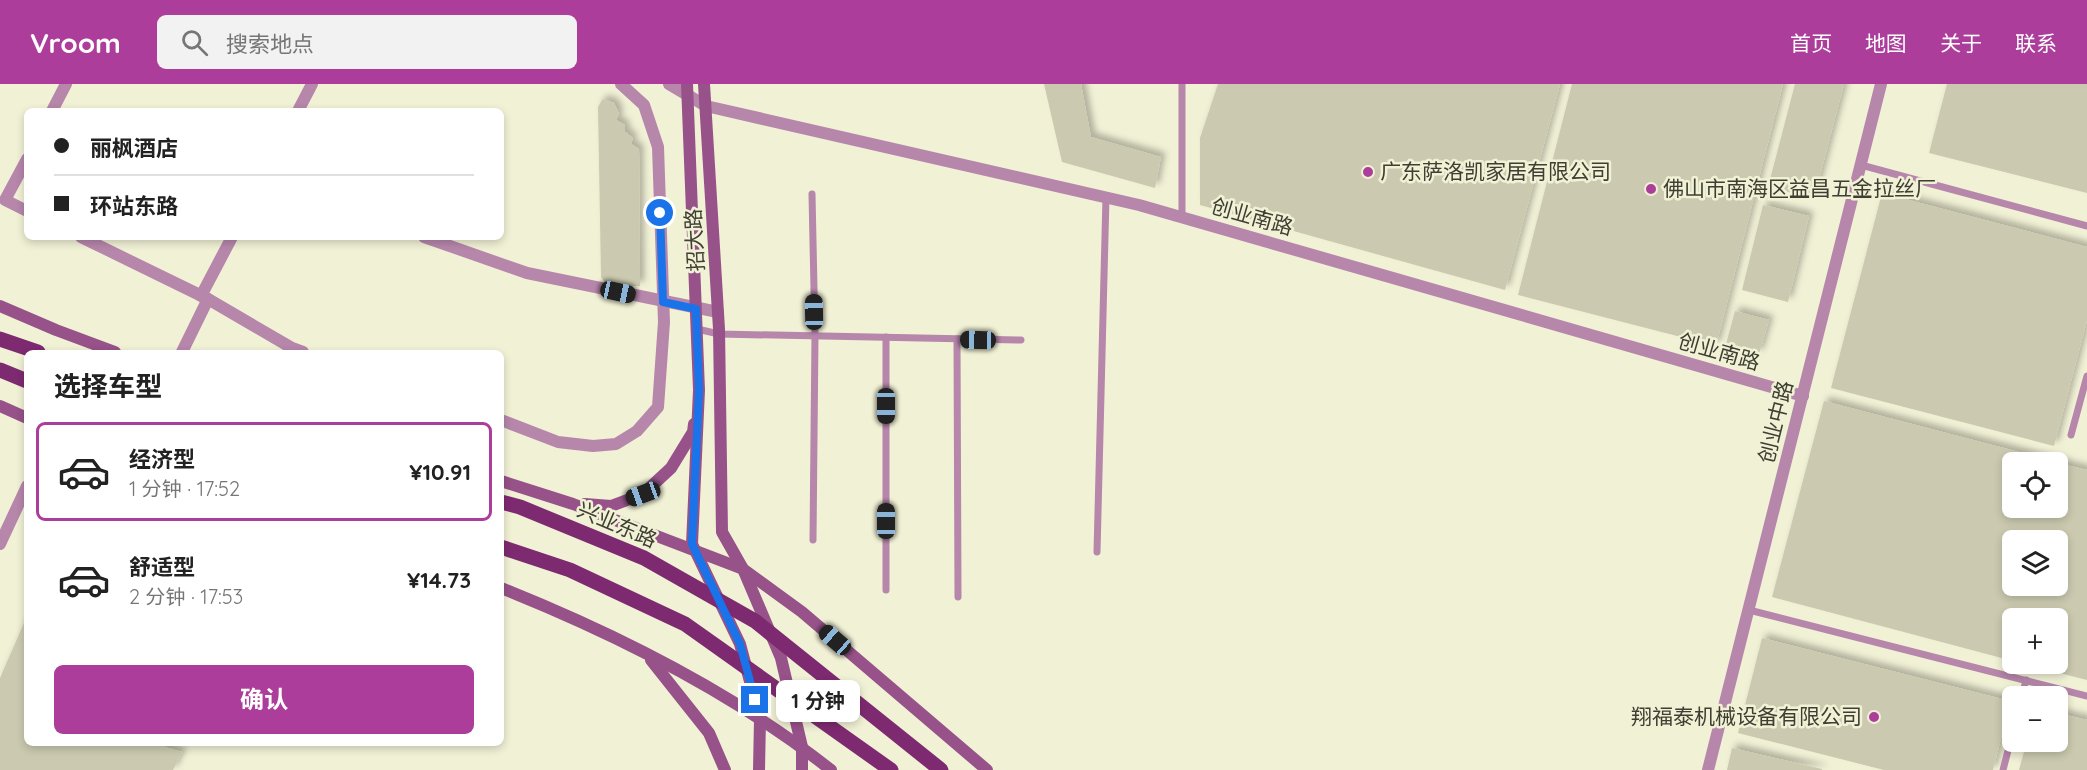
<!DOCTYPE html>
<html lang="zh">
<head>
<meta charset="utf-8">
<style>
  body { margin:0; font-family:Quicksand,"Noto Sans SC",sans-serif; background:#f2f2f2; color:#222; height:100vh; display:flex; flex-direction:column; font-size:22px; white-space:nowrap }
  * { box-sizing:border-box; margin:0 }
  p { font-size:20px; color:#767676 }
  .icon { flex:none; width:33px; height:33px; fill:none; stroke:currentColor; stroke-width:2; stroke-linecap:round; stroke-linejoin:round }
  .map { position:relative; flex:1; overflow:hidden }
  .drawer { position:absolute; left:24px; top:266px; width:480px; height:396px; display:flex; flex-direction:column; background:#fff; border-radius:9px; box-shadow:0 3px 9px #0003 }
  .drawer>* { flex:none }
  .banner { position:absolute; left:24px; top:24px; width:480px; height:132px; border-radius:9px; box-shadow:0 3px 9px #0003; display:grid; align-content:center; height:132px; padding:0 30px; background:#fff }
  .tools { position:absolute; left:2002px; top:368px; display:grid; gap:12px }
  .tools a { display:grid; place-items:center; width:66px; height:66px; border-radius:9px; background:#fff; box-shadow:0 3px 9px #0003; font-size:30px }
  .end { position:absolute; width:27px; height:27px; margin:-14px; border:8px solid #1a73e8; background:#fff; box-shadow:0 0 0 3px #fff }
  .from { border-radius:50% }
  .bubble { position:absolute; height:42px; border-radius:9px; background:#fff; box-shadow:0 3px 9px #0003; font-size:20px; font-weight:700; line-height:42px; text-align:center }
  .car { position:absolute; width:18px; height:36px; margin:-18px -9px; border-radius:8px; box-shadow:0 0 4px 2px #0007; background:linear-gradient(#222 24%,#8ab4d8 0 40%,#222 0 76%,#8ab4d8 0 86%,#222 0) }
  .banner b { display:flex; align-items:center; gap:21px; height:57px; font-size:22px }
  .banner b+b { border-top:2px solid #e0e0e0 }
  .banner i { width:15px; height:15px; background:#222 }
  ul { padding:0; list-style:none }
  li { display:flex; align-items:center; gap:18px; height:99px; margin:0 12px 9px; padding:0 18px; border:3px solid transparent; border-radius:9px }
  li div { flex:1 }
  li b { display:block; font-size:22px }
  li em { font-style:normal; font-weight:700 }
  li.current { border-color:#ac3d9a }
  li>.icon { width:54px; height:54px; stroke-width:1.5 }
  h2 { padding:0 30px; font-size:27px; line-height:72px }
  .action { display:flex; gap:12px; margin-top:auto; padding:12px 30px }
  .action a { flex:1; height:69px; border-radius:9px; background:#ac3d9a; color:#fff; font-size:24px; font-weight:700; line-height:69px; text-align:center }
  header { display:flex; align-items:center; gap:36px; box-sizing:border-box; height:84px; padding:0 30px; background:#ac3d9a; color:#fff }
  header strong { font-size:28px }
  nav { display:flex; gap:33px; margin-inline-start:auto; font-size:21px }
  .search { width:420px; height:54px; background:#f2f2f2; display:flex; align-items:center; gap:15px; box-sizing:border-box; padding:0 21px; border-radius:9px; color:#767676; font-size:22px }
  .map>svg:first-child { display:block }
</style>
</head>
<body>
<header>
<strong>Vroom</strong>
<div class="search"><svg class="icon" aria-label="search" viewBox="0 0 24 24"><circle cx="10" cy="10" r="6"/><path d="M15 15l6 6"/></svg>搜索地点</div>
<nav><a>首页</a><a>地图</a><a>关于</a><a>联系</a></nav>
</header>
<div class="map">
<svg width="2087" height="686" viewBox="0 0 2087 686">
  <defs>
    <filter id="shadow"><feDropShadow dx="4.5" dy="-4.5" stdDeviation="3" flood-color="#0004"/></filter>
  </defs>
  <rect width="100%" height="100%" fill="#f1f1d6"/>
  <g fill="#cbcab0" fill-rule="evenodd" filter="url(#shadow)">
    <polygon points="1044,0 1081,0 1091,53 1161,73 1155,104 1062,78"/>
    <polygon points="1218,0 1560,0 1505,206 1200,121 1200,54"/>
    <polygon points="1572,0 1783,0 1716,262 1518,211"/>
    <polygon points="1795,0 1844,0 1814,114 1768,103"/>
    <polygon points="1947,0 2087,0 2087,109 1929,69"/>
    <polygon points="602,16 606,16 614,19 619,30 616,36 625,41 625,48 633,54 631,60 639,65 640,202 612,202 607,201 601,193 598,23"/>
    <polygon points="1882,109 2087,163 2087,236 2054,362 1831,304"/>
    <polygon points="1763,121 1809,132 1788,218 1742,206"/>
    <polygon points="1735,227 1769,236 1759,270 1726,260"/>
    <path d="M1824,317l229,60 -40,1v45h45v-44l29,7v210l-63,-16 34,-1v-45h-45v43l-241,-64zM2013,456h45v45h-45z"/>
    <polygon points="27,532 27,658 167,658 165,663 182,668 173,686 0,686 0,594"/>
    <polygon points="1762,554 2010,617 1993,686 1884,686 1738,649"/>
    <polygon points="2058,629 2087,636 2087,686 2019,686 2027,657 2058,657"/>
    <polygon points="1732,664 1822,685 1822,686 1727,686"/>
  </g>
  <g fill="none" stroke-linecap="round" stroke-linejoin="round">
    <g stroke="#b686ab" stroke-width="7">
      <polyline points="1182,0 1182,133"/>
      <polyline points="1861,81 2087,142"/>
      <polyline points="812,110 815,252 813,456"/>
      <polyline points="697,245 719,250 1021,256"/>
      <polyline points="957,255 958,513"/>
      <polyline points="2071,351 2087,292"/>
      <polyline points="1097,468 1106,113"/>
      <polyline points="886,506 886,253"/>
      <polyline points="1749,526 2087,612"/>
      <polyline points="2022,612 2026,596"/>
      <polyline points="2003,686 2013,647"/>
    </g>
    <g stroke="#b686ab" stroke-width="12">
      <polyline points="669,0 706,22 1139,121 1803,312"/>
      <polyline points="52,27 66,0"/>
      <polyline points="298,27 312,0"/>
      <polyline points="27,75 5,116 27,127"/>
      <polyline points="81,153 208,215 182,268"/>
      <polyline points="424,153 527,189 718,228"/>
      <polyline points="201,212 232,153"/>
      <polyline points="208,215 292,264 303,268"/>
      <polyline points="501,336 558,358 593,362 616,360 637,347 658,323 664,238 658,63 644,21 621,0"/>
    </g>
    <g stroke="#b686ab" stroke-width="12">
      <polyline points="0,460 27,402"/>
      <polyline points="1708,686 1881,0"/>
    </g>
    <g stroke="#965289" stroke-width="12">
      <polyline points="687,0 699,306 692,460 740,560 760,635 759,686"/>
      <polyline points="704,0 719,245 722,448 743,485 781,574 802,663 802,686"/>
      <polyline points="0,222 56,246 115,268"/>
      <polyline points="0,322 27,334"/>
      <polyline points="501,397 573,420 743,485 802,528 987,686"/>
      <polyline points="585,420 611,422 643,410 671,384 693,348 694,340"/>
      <path d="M501,504c115,46 233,105 330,182"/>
      <polyline points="651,576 709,649 725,686"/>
    </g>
    <g stroke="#7e2a71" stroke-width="15">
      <polyline points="0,255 38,268"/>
      <polyline points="0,286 27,297"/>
    </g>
    <g stroke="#7e2a71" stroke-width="15">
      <polyline points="501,418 520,423 644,474 755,537 941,686"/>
      <polyline points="501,463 570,486 685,540 891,686"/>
    </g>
  </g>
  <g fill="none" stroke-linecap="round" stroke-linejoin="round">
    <polyline stroke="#1a73e8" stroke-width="8" points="660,129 663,218 696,225 699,306 692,460 740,560 755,616"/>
  </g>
  <g fill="#ac3d9a" stroke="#f1f1d6" stroke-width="2">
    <circle cx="1368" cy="88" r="6"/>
    <circle cx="1651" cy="105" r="6"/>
    <circle cx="1874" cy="633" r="6"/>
  </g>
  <g text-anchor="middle" stroke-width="5" stroke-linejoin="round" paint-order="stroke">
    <g font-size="21" fill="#3e3e33" stroke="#f1f1d6" text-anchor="start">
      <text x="1380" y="95">广东萨洛凯家居有限公司</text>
      <text x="1663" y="112">佛山市南海区益昌五金拉丝厂</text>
      <text x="1862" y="640" text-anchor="end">翔福泰机械设备有限公司</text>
    </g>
    <g font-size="21" fill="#3e3e33" stroke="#f1f1d6">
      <text transform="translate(1252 133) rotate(16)" y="7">创业南路</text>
      <text transform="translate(695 156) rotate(-93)" y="7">招大路</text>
      <text transform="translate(1719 268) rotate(16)" y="7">创业南路</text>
      <text transform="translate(1776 338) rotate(-76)" y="7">创业中路</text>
      <text transform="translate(617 441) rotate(23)" y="7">兴业东路</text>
    </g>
  </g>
</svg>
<div class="tools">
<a><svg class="icon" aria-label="locate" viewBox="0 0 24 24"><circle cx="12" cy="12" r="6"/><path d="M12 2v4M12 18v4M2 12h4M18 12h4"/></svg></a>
<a><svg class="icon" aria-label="layers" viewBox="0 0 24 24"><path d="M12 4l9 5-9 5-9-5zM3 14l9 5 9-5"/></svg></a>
<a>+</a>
<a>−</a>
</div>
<i class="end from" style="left:660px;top:129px"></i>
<i class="end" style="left:755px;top:616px"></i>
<div class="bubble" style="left:776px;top:596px;width:84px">1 分钟</div>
<i class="car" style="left:618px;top:208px;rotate:102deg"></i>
<i class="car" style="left:814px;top:228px;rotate:359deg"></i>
<i class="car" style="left:978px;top:256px;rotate:271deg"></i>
<i class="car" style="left:886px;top:322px;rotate:180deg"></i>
<i class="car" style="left:643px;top:410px;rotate:250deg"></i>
<i class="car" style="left:886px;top:437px;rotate:0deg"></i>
<i class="car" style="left:835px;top:556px;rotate:311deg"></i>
<div class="banner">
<b><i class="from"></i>丽枫酒店</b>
<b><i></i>环站东路</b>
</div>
<section class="drawer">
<h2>选择车型</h2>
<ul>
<li class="current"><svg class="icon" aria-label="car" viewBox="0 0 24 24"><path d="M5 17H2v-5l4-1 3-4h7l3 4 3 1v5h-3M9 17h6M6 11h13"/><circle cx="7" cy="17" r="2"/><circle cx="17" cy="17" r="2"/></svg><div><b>经济型</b><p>1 分钟 · 17:52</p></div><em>¥10.91</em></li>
<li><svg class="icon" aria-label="car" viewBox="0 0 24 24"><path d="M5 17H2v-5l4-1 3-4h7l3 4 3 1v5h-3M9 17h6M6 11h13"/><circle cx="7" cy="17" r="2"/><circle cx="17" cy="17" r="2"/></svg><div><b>舒适型</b><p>2 分钟 · 17:53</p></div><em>¥14.73</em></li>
</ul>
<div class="action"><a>确认</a></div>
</section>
</div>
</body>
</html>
